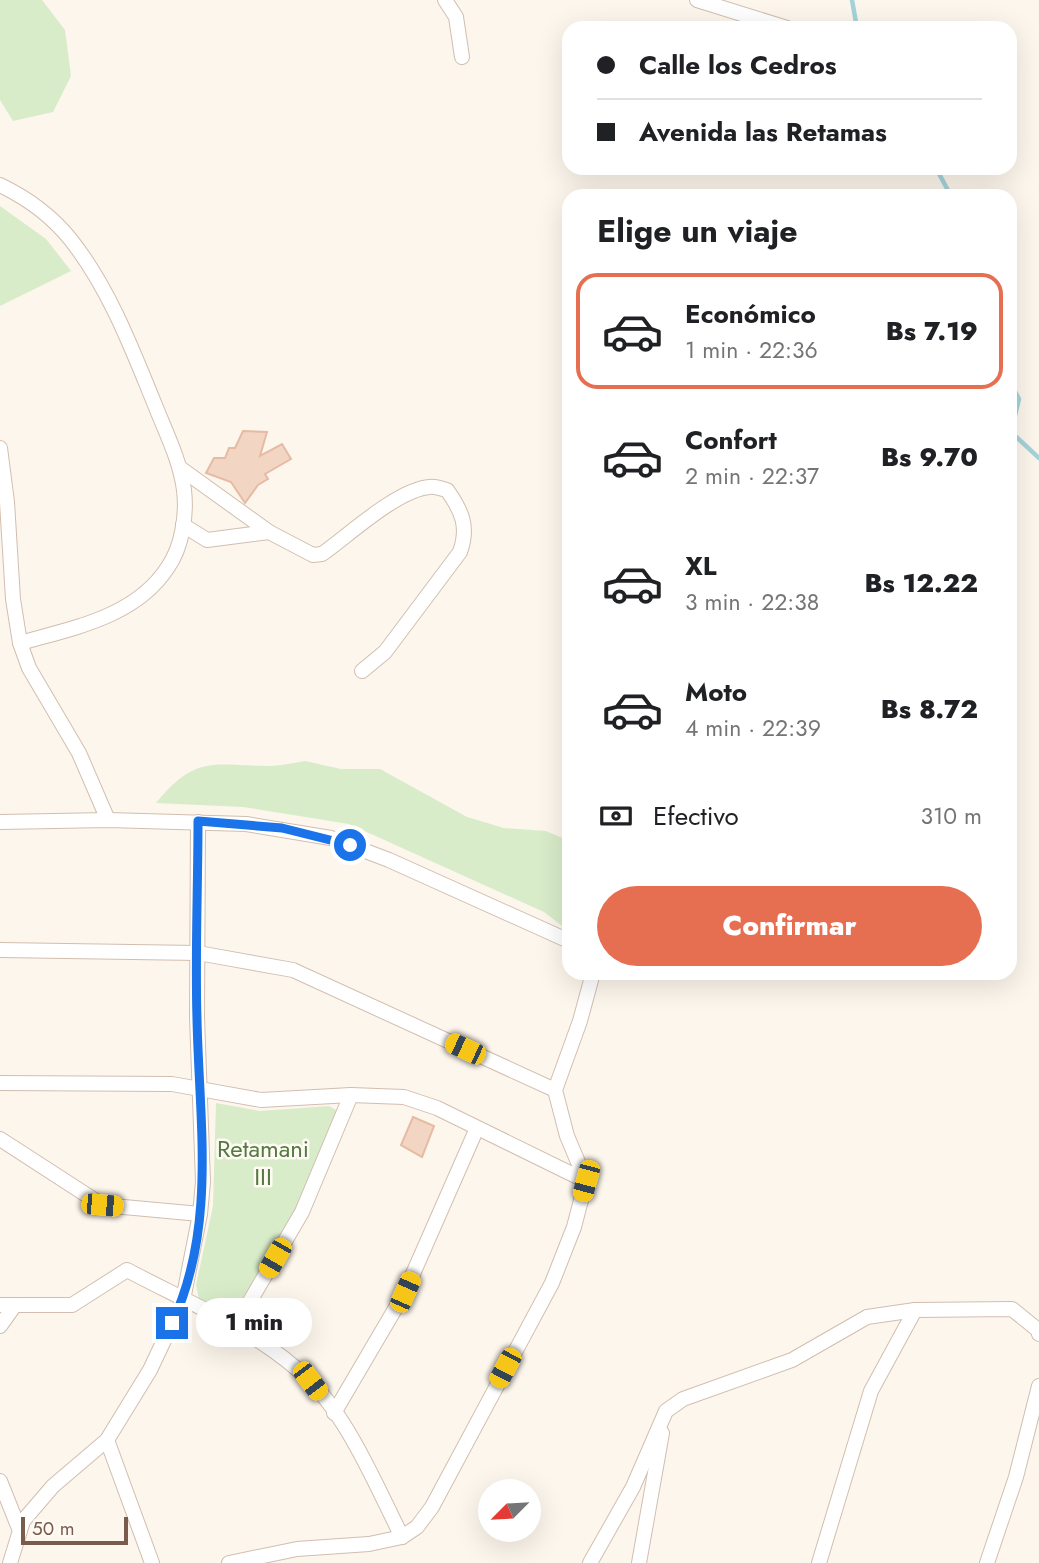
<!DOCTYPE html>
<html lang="es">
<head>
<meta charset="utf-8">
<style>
  body { margin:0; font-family:Jost,sans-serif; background:#f6f6f6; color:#202124; height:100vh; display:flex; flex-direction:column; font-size:26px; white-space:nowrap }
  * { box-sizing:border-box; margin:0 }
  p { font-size:23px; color:#757577 }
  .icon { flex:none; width:38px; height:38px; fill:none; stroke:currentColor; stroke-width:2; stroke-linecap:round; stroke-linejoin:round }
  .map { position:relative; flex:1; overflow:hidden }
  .sheet { position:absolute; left:562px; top:189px; width:455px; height:791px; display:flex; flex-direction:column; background:#fff; border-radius:21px; box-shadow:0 7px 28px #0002 }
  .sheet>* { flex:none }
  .banner { position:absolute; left:562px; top:21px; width:455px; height:154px; border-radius:21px; box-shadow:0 7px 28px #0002; display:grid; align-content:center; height:154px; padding:0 35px; background:#fff }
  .needle { width:46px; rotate:246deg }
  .controls { position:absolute; left:478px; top:1479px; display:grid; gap:14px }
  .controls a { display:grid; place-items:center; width:63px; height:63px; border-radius:50%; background:#fff; box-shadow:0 7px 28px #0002; font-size:35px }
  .scale { position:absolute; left:21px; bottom:18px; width:107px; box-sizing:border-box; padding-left:7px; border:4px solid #7a5c4d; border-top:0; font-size:19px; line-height:24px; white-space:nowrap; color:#7a5c4d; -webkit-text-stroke:5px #fffaf3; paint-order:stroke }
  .end { position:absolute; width:32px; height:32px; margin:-16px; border:9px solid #1a73e8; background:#fff; box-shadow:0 0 0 4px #fff }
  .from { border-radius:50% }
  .bubble { position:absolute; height:49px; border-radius:24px; background:#fff; box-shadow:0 7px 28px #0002; font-size:23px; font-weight:800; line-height:49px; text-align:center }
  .car { position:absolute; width:21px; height:42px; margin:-21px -10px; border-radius:9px; box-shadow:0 0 5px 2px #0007; background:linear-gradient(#f5c518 24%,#345 0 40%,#f5c518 0 76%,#345 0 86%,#f5c518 0) }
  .banner b { display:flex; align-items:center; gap:24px; height:66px; font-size:26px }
  .banner b+b { border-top:2px solid #e0e0e0 }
  .banner i { width:18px; height:18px; background:#202124 }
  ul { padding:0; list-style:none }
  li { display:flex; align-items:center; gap:21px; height:116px; margin:0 14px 10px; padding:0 21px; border:4px solid transparent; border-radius:21px }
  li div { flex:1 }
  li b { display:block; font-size:26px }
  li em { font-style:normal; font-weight:800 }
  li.current { border-color:#e76f51 }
  li>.icon { width:63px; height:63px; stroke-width:1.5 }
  h2 { padding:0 35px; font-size:32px; line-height:84px }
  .pay { display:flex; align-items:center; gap:18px; height:77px; padding:0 35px; font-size:26px }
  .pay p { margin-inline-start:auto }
  .primary-button { display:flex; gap:14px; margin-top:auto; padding:14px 35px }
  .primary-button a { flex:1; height:80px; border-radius:42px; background:#e76f51; color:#fff; font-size:28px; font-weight:800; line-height:80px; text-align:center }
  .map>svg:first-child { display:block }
</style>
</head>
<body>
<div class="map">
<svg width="1039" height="1563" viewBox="0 0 1039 1563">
  <rect width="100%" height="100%" fill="#fdf6ec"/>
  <g fill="#d8ecc9">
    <polygon points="0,0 42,0 65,30 71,76 53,112 13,121 0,100"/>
    <polygon points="0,206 46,239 71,271 0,306"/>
    <path d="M305,761l36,8h39l87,48 37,11 42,3 23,10v90l-25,-19 -195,-88 -106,-17 -87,-4c39,-48 57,-38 111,-37 12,0 26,-3 38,-5z"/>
    <polygon points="216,1103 260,1111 329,1106 338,1111 295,1211 236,1309 227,1314 199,1299 196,1285 213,1206"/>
  </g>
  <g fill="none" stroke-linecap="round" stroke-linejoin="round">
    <g stroke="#a5d3da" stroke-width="4.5">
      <polyline points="852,0 857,28"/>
      <polyline points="936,168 951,196"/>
      <polyline points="1010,382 1019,399 1011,432 1039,458"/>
    </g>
  </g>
  <g fill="#f3d5c3" stroke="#e6bba3" stroke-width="2">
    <polygon points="243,431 267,432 260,456 282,444 291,459 265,474 268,479 258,485 245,503 231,482 206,473 214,458 225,458 229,448 235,448"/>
    <polygon points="413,1117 434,1126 422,1157 401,1145"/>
  </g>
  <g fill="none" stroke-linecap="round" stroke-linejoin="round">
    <g stroke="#d1beb0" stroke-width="16">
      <g id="minor">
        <polyline points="445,0 456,17 462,57"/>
        <polyline points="697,0 787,28"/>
        <path d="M0,185c27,13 52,31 71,55 38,48 61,109 84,165 11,28 25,55 29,85 3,25 -2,57 -16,77 -32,50 -95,61 -148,76"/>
        <polyline points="0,448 7,502 13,599 20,643 29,668 79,753 108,820"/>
        <polyline points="180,468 269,532"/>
        <path d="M183,525l24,15 62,-8 44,23 9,-1c27,-19 76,-65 108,-67 5,-1 12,2 17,3 15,21 22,37 13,62l-75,100 -23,19"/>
        <polyline points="0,822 108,820 246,824 331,838 389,860 569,941"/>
        <polyline points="0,950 198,953 293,970 555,1090"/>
        <polyline points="0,1083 172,1084 261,1100 351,1095 404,1097 437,1108 586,1181"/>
        <polyline points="0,1139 102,1205 200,1214"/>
        <path d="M0,1305h72l55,-35c62,33 132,61 183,111 39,39 67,106 92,156"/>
        <polyline points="0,1326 15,1305"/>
        <polyline points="235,1327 302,1212 351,1095"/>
        <polyline points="334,1413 405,1292 477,1128"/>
        <polyline points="107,1440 152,1563"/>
        <polyline points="0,1481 20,1531"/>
        <polyline points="10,1563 23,1521 53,1486 107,1440 150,1370 183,1300 200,1214 203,1182 197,1017 198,822"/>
        <polyline points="229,1563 297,1549 369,1544 402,1537 417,1527 432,1507 552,1283 574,1227 586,1181 567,1136 555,1090 580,1021 593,973"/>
        <polyline points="590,1563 633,1487 666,1411 683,1399 792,1360 867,1317 915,1310 1012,1309 1038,1330 1039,1334"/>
        <polyline points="639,1563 662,1433"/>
        <polyline points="819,1563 871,1391 915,1310"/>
        <polyline points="987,1563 1016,1477 1039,1386"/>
      </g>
    </g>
    <use href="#minor" stroke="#fff" stroke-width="14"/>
  </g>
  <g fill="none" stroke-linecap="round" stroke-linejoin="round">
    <path stroke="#1a73e8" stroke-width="9" d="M172,1323c45,-95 27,-203 25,-304 -2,-66 1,-132 1,-198l84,7 68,17"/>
  </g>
  <g text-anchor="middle" stroke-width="5" stroke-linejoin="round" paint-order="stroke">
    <g font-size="24" fill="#537a41" stroke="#fffaf3">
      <text x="263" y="1157">Retamani<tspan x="263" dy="28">III</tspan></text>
    </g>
  </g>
</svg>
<div class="controls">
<a><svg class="needle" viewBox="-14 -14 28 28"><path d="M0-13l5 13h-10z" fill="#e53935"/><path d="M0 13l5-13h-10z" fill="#757577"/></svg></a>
</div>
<div class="scale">50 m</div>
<i class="end from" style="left:350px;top:845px"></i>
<i class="end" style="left:172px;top:1323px"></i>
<div class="bubble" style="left:196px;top:1298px;width:116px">1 min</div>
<i class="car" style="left:465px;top:1049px;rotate:295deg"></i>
<i class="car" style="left:586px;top:1181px;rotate:195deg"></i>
<i class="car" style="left:102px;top:1205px;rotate:95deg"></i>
<i class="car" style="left:275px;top:1258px;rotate:210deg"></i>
<i class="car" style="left:405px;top:1292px;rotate:24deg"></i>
<i class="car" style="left:505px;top:1368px;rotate:208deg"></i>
<i class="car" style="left:310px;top:1381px;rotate:143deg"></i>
<div class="banner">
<b><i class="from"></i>Calle los Cedros</b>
<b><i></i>Avenida las Retamas</b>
</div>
<section class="sheet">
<h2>Elige un viaje</h2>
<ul>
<li class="current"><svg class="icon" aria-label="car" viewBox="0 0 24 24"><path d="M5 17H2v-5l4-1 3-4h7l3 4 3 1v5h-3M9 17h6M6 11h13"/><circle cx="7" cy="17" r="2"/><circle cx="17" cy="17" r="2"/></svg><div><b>Económico</b><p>1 min · 22:36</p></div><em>Bs 7.19</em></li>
<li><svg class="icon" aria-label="car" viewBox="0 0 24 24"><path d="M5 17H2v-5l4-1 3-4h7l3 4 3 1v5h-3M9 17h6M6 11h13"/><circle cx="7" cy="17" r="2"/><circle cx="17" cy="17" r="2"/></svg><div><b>Confort</b><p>2 min · 22:37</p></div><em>Bs 9.70</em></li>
<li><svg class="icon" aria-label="car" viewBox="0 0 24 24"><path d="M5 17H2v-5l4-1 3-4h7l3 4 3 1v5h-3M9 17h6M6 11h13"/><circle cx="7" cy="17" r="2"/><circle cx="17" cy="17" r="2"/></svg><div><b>XL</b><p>3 min · 22:38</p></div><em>Bs 12.22</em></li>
<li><svg class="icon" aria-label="car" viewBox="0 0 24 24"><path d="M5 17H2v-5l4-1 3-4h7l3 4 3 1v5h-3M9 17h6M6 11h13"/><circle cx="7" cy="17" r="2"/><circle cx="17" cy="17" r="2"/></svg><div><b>Moto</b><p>4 min · 22:39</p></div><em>Bs 8.72</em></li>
</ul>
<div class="pay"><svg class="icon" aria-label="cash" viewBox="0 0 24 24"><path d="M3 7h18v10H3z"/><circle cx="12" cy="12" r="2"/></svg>Efectivo<p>310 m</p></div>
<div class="primary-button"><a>Confirmar</a></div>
</section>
</div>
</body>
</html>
